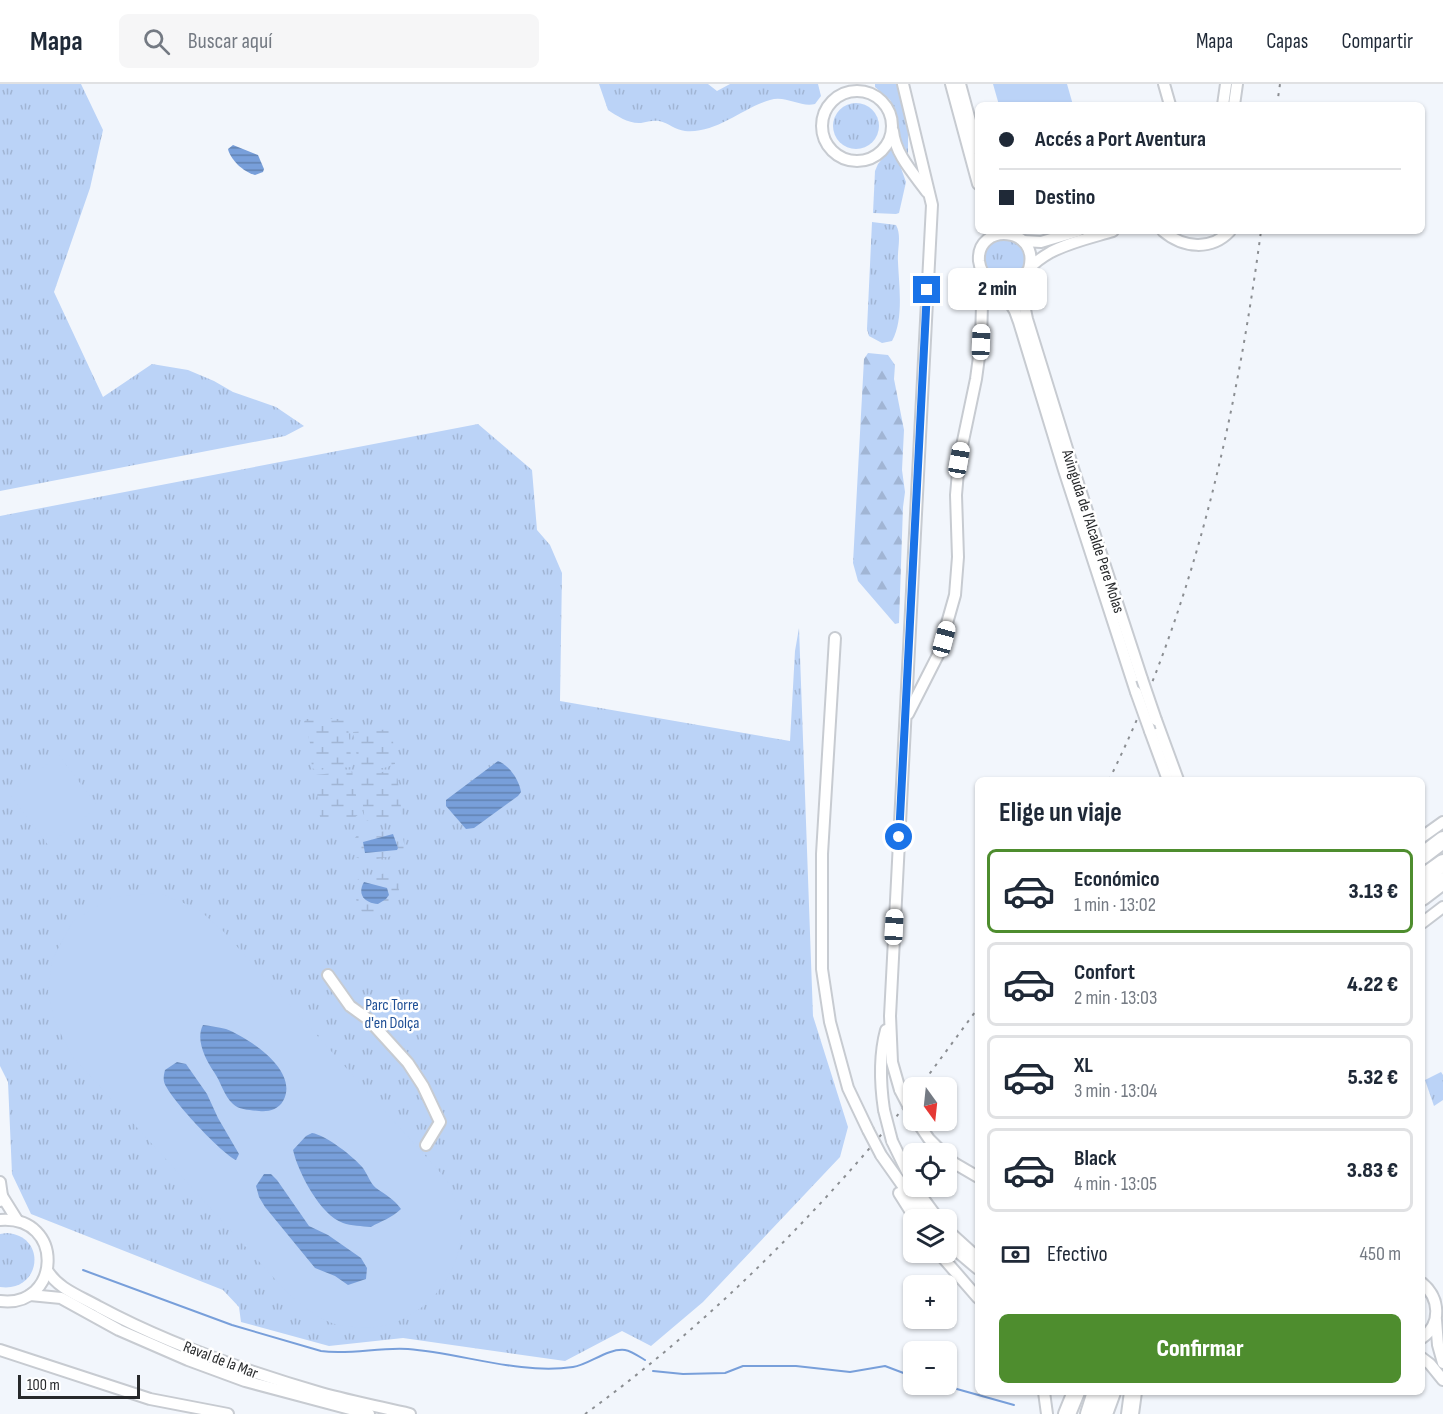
<!DOCTYPE html>
<html lang="es">
<head>
<meta charset="utf-8">
<style>
  body { margin:0; font-family:"Sofia Sans Condensed",sans-serif; background:#f6f6f7; color:#1f2937; height:100vh; display:flex; flex-direction:column; font-size:22px; white-space:nowrap }
  * { box-sizing:border-box; margin:0 }
  p { font-size:20px; color:#747a83 }
  .icon { flex:none; width:33px; height:33px; fill:none; stroke:currentColor; stroke-width:2; stroke-linecap:round; stroke-linejoin:round }
  .map { position:relative; flex:1; overflow:hidden }
  .sheet { position:absolute; left:975px; top:693px; width:450px; height:618px; display:flex; flex-direction:column; background:#fff; border-radius:9px; box-shadow:0 2px 4px #0004 }
  .sheet>* { flex:none }
  .guide { position:absolute; left:975px; top:18px; width:450px; height:132px; border-radius:9px; box-shadow:0 2px 4px #0004; display:grid; align-content:center; height:132px; padding:0 24px; background:#fff }
  .needle { width:39px; rotate:165deg }
  .buttons { position:absolute; left:903px; top:993px; display:grid; gap:12px }
  .buttons a { display:grid; place-items:center; width:54px; height:54px; border-radius:9px; background:#fff; box-shadow:0 2px 4px #0004; font-size:30px }
  .scale { position:absolute; left:18px; bottom:15px; width:122px; box-sizing:border-box; padding-left:6px; border:3px solid #27292b; border-top:0; font-size:16px; line-height:21px; white-space:nowrap; color:#27292b; -webkit-text-stroke:4px #fff; paint-order:stroke }
  .end { position:absolute; width:27px; height:27px; margin:-14px; border:8px solid #1a73e8; background:#fff; box-shadow:0 0 0 3px #fff }
  .from { border-radius:50% }
  .bubble { position:absolute; height:42px; border-radius:9px; background:#fff; box-shadow:0 2px 4px #0004; font-size:20px; font-weight:800; line-height:42px; text-align:center }
  .car { position:absolute; width:18px; height:36px; margin:-18px -9px; border-radius:8px; box-shadow:0 0 4px 2px #0007; background:linear-gradient(#fff 24%,#345 0 40%,#fff 0 76%,#345 0 86%,#fff 0) }
  .guide b { display:flex; align-items:center; gap:21px; height:57px; font-size:22px }
  .guide b+b { border-top:2px solid #e0e1e3 }
  .guide i { width:15px; height:15px; background:#1f2937 }
  ul { padding:0; list-style:none }
  li { display:flex; align-items:center; gap:18px; height:84px; margin:0 12px 9px; padding:0 12px; border:3px solid #e0e1e3; border-radius:9px }
  li div { flex:1 }
  li b { display:block; font-size:22px }
  li em { font-style:normal; font-weight:800 }
  li.selected { border-color:#4e8d2e }
  li>.icon { width:54px; height:54px; stroke-width:1.5 }
  h2 { padding:0 24px; font-size:27px; line-height:72px }
  .pay { display:flex; align-items:center; gap:15px; height:66px; padding:0 24px; font-size:22px }
  .pay p { margin-inline-start:auto }
  .button { display:flex; gap:12px; margin-top:auto; padding:12px 24px }
  .button a { flex:1; height:69px; border-radius:9px; background:#4e8d2e; color:#fff; font-size:24px; font-weight:800; line-height:69px; text-align:center }
  header { display:flex; align-items:center; gap:36px; box-sizing:border-box; height:84px; padding:0 30px; background:#fff; border-bottom:2px solid #e0e1e3 }
  header strong { font-size:28px }
  nav { display:flex; gap:33px; margin-inline-start:auto; font-size:21px }
  .search { width:420px; height:54px; background:#f6f6f7; display:flex; align-items:center; gap:15px; box-sizing:border-box; padding:0 21px; border-radius:9px; color:#747a83; font-size:22px }
  .map>svg:first-child { display:block }
</style>
</head>
<body>
<header>
<strong>Mapa</strong>
<div class="search"><svg class="icon" aria-label="search" viewBox="0 0 24 24"><circle cx="10" cy="10" r="6"/><path d="M15 15l6 6"/></svg>Buscar aquí</div>
<nav><a>Mapa</a><a>Capas</a><a>Compartir</a></nav>
</header>
<div class="map">
<svg width="1443" height="1330" viewBox="0 0 1443 1330">
  <defs>
    <pattern id="grass-tufts" width="24" height="20" patternUnits="userSpaceOnUse" patternTransform="scale(1.5)"><rect width="24" height="20" fill="#bbd3f7"/><path d="M3 7l-1-3M5 7V3M7 7l1-3M15 17l-1-3M17 17v-4M19 17l1-3" fill="none" stroke="#a1b5d4"/></pattern>
    <pattern id="forest-firs" width="22" height="20" patternUnits="userSpaceOnUse" patternTransform="scale(1.5)"><rect width="22" height="20" fill="#bbd3f7"/><path d="M5 1l3.5 6h-7zM16 11l3.5 6h-7z" fill="#a1b5d4"/></pattern>
    <pattern id="wetland-marsh" width="20" height="14" patternUnits="userSpaceOnUse" patternTransform="scale(1.5)"><rect width="20" height="14" fill="#bbd3f7"/><path d="M1 5h8M5 5V1M11 12h8M15 12V8" fill="none" stroke="#a1b5d4"/></pattern>
    <pattern id="water-rules" width="6" height="5" patternUnits="userSpaceOnUse" patternTransform="scale(1.5)"><rect width="6" height="5" fill="#789fda"/><path d="M0 2.5h6" fill="none" stroke="#6282b1"/></pattern>
  </defs>
  <rect width="100%" height="100%" fill="#f2f6fc"/>
  <g fill="url(#grass-tufts)">
    <polygon points="0,0 81,0 103,46 90,104 54,208 103,313 152,280 188,286 214,297 233,308 276,323 304,342 285,352 0,407"/>
    <path d="M599,0h109l9,7 13,-7h88l3,12 -6,8c-14,4 -29,-9 -45,-4 -28,8 -54,34 -85,31 -10,-1 -16,-8 -26,-10 -6,-1 -12,1 -18,2 -12,1 -24,-7 -33,-13z"/>
    <polygon points="875,0 898,0 908,46 908,70 897,49 897,33 895,25 890,16 875,3"/>
    <circle cx="856" cy="42" r="23"/>
    <polygon points="893,62 906,98 899,129 896,130 873,129 875,87 878,80"/>
    <path d="M872,138l24,3c6,11 1,24 2,37 1,23 6,58 -6,79l-10,2 -13,-7 -2,-7z"/>
    <circle cx="1005" cy="175" r="20"/>
    <polygon points="478,340 532,386 537,446 550,461 562,489 560,617 790,657 795,567 799,544 813,932 848,1043 840,1073 703,1218 651,1262 622,1247 565,1277 403,1254 329,1262 241,1238 239,1223 223,1206 31,1130 12,1090 8,998 0,982 0,432"/>
    <polygon points="1441,988 1443,991 1443,1016 1434,1022 1425,996"/>
    <path d="M7,1149c41,3 34,60 -7,54v-53z"/>
  </g>
  <polygon fill="url(#forest-firs)" points="868,269 888,271 895,281 894,295 904,346 902,386 905,408 903,423 899,539 895,540 858,497 853,479 864,275"/>
  <g fill="url(#wetland-marsh)" fill-rule="evenodd">
    <polygon points="306,635 345,635 348,643 352,683 316,686 312,684 310,659 304,638"/>
    <polygon points="392,645 395,680 384,684 359,686 353,648"/>
    <polygon points="394,686 397,690 402,732 365,737 359,692"/>
    <polygon points="352,687 359,730 354,734 322,736 320,733 315,691"/>
    <path d="M394,746l8,2 3,17 -3,4c-11,4 -36,10 -46,4l-1,-19 2,-3zM394,751l4,13 -1,2 -30,3 3,-14z"/>
    <path d="M391,788l6,1 3,5 -2,20 -17,13 -16,4c-10,-8 -12,-25 -7,-36z"/>
  </g>
  <g fill="#bbd3f7">
    <polygon points="993,0 1067,0 1073,21 999,21"/>
    <polygon points="59,671 98,723 48,761 9,709"/>
    <path d="M159,809l39,16 25,22 224,249c4,11 10,23 12,34 11,52 -31,106 -83,113 -9,2 -22,0 -32,-1 -25,-4 -43,-21 -61,-38l-211,-232 -17,-34 -7,-29 4,-33 21,-39 39,-24z"/>
  </g>
  <g fill="url(#water-rules)">
    <path d="M233,61l25,10 6,14 -1,3 -8,3c-12,-3 -25,-16 -27,-26z"/>
    <path d="M498,677c12,5 21,19 23,31l-3,4 -44,32 -8,1 -20,-23v-6z"/>
    <polygon points="393,750 398,764 397,766 365,769 363,758"/>
    <path d="M364,798l23,6 2,7 -3,4 -8,5c-14,-1 -21,-10 -14,-22z"/>
    <path d="M203,941c8,1 15,2 23,4 23,9 74,42 57,72 -5,9 -15,11 -24,10 -9,-1 -20,-1 -26,-7 -9,-8 -12,-22 -19,-32 -8,-12 -19,-32 -11,-47z"/>
    <path d="M177,978l9,2 21,30 11,24 21,36 -3,6c-15,-7 -61,-57 -69,-72 -4,-6 -4,-10 -2,-18z"/>
    <path d="M312,1049c14,2 42,24 51,35 5,7 7,15 13,20 11,8 17,10 25,21 -9,9 -20,12 -30,18 -9,-1 -20,-1 -28,-4 -23,-8 -45,-51 -50,-73l13,-14z"/>
    <polygon points="264,1090 271,1090 277,1096 309,1142 328,1151 361,1174 367,1184 366,1195 348,1201 335,1192 315,1184 265,1123 259,1113 256,1102"/>
  </g>
  <g fill="none" stroke-linecap="round" stroke-linejoin="round">
    <g stroke="#789fda" stroke-width="2">
      <path d="M83,1186l149,55 89,26c29,4 58,-4 87,-2 53,4 112,26 165,18 16,-2 34,-19 52,-17 6,1 15,7 20,10"/>
      <polyline points="653,1287 683,1290 725,1289 743,1282 796,1282 850,1288 885,1282 914,1293"/>
      <polyline points="939,1300 1014,1321"/>
    </g>
    <g stroke="#c7cbd1" stroke-width="14">
      <g id="minor">
        <polyline points="951,0 978,100"/>
        <polyline points="960,0 978,66"/>
        <polyline points="1164,0 1170,21"/>
        <circle cx="857" cy="42" r="35"/>
        <polyline points="1223,21 1226,0"/>
        <polyline points="1234,21 1237,0"/>
        <path d="M893,47c2,23 21,43 34,61"/>
        <path d="M1163,147c20,17 48,20 67,0"/>
        <polyline points="1023,157 1041,158 1078,147"/>
        <path d="M1029,185c12,-43 -53,-47 -50,-8 1,8 5,15 11,20 8,5 18,6 27,2 6,-4 8,-9 12,-14 5,-6 15,-13 22,-17 19,-10 42,-15 62,-21"/>
        <polyline points="1021,196 1022,211 1027,235 1073,384 1142,595"/>
        <polyline points="999,201 1015,227 1019,238 1064,386 1136,608"/>
        <polyline points="835,554 822,770 822,885 830,938 848,1004 868,1046"/>
        <polyline points="908,630 938,571 955,511 958,473 956,411 959,376 976,295 981,258 982,220 993,198"/>
        <polyline points="1156,636 1178,696"/>
        <polyline points="1150,647 1168,696"/>
        <polyline points="1422,753 1443,738"/>
        <polyline points="1422,839 1443,823"/>
        <polyline points="328,891 350,922 368,935 408,979 423,1002 440,1038 426,1061"/>
        <polyline points="900,1006 892,978 890,932 932,121 903,0"/>
        <path d="M884,1026c-4,-27 -5,-54 2,-80"/>
        <polyline points="916,1036 929,1055 944,1070"/>
        <polyline points="892,1057 914,1102"/>
        <polyline points="881,1071 927,1136"/>
        <polyline points="946,1072 954,1079 978,1093"/>
        <polyline points="0,1098 2,1112 0,1117"/>
        <polyline points="914,1102 939,1136"/>
        <polyline points="899,1109 916,1136"/>
        <polyline points="2,1112 17,1136"/>
        <path d="M0,1136c66,-5 61,89 0,81"/>
        <polyline points="946,1145 978,1174"/>
        <polyline points="946,1158 978,1185"/>
        <polyline points="938,1168 978,1214"/>
        <path d="M47,1186c11,19 33,26 52,37 69,37 146,64 222,86 29,8 59,14 89,21"/>
        <path d="M1422,1199c18,15 20,41 0,55"/>
        <polyline points="30,1211 61,1214 119,1246 188,1276 245,1297 369,1330"/>
        <polyline points="1436,1236 1438,1261 1443,1279"/>
        <polyline points="0,1266 150,1315 228,1330"/>
        <polyline points="1422,1274 1430,1280 1443,1296"/>
        <polyline points="1044,1308 1047,1330"/>
      </g>
    </g>
    <g stroke="#c7cbd1" stroke-width="20">
      <g id="highway">
        <polyline points="1422,772 1443,756"/>
        <polyline points="1422,794 1443,779"/>
        <polyline points="1422,813 1443,797"/>
        <polyline points="1067,1330 1076,1308"/>
        <polyline points="1089,1330 1096,1308"/>
        <polyline points="1104,1330 1112,1308"/>
        <polyline points="1130,1330 1133,1308"/>
      </g>
    </g>
    <use href="#minor" stroke="#fff" stroke-width="10"/>
    <use href="#highway" stroke="#fff" stroke-width="16"/>
    <g stroke="#8b8e92" stroke-width="2" stroke-dasharray="3 6" stroke-linecap="butt">
      <polyline points="1277,21 1280,0"/>
      <path d="M1109,696c85,-172 127,-361 152,-549"/>
      <polyline points="919,1004 978,924"/>
      <path d="M585,1330c124,-90 233,-200 329,-319"/>
    </g>
    <g stroke="#c7cbd1" stroke-width="14" stroke-linecap="butt">
      <g id="minor-bridge">
        <polyline points="1142,595 1156,636"/>
        <polyline points="1136,608 1150,647"/>
        <polyline points="900,1006 913,1031"/>
        <polyline points="884,1026 892,1057"/>
        <polyline points="868,1046 881,1071"/>
      </g>
    </g>
    <use href="#minor-bridge" stroke="#fff" stroke-width="10"/>
  </g>
  <g fill="none" stroke-linecap="round" stroke-linejoin="round">
    <polyline stroke="#1a73e8" stroke-width="8" points="899,753 927,206"/>
  </g>
  <g text-anchor="middle" stroke-width="5" stroke-linejoin="round" paint-order="stroke">
    <g font-size="16" fill="#27292b" stroke="#fff">
      <text transform="translate(1094 447) rotate(72)" y="6">Avinguda de l'Alcalde Pere Molas</text>
      <text transform="translate(221 1275) rotate(21)" y="6">Raval de la Mar</text>
    </g>
    <g font-size="16" fill="#205096" stroke="#fff">
      <text x="392" y="926">Parc Torre<tspan x="392" dy="18">d'en Dolça</tspan></text>
    </g>
  </g>
</svg>
<div class="buttons">
<a><svg class="needle" viewBox="-14 -14 28 28"><path d="M0-13l5 13h-10z" fill="#e53935"/><path d="M0 13l5-13h-10z" fill="#747a83"/></svg></a>
<a><svg class="icon" aria-label="locate" viewBox="0 0 24 24"><circle cx="12" cy="12" r="6"/><path d="M12 2v4M12 18v4M2 12h4M18 12h4"/></svg></a>
<a><svg class="icon" aria-label="layers" viewBox="0 0 24 24"><path d="M12 4l9 5-9 5-9-5zM3 14l9 5 9-5"/></svg></a>
<a>+</a>
<a>−</a>
</div>
<div class="scale">100 m</div>
<i class="end from" style="left:899px;top:753px"></i>
<i class="end" style="left:927px;top:206px"></i>
<div class="bubble" style="left:948px;top:184px;width:99px">2 min</div>
<i class="car" style="left:981px;top:258px;rotate:2deg"></i>
<i class="car" style="left:959px;top:376px;rotate:10deg"></i>
<i class="car" style="left:944px;top:555px;rotate:15deg"></i>
<i class="car" style="left:894px;top:843px;rotate:3deg"></i>
<div class="guide">
<b><i class="from"></i>Accés a Port Aventura</b>
<b><i></i>Destino</b>
</div>
<section class="sheet">
<h2>Elige un viaje</h2>
<ul>
<li class="selected"><svg class="icon" aria-label="car" viewBox="0 0 24 24"><path d="M5 17H2v-5l4-1 3-4h7l3 4 3 1v5h-3M9 17h6M6 11h13"/><circle cx="7" cy="17" r="2"/><circle cx="17" cy="17" r="2"/></svg><div><b>Económico</b><p>1 min · 13:02</p></div><em>3.13 €</em></li>
<li><svg class="icon" aria-label="car" viewBox="0 0 24 24"><path d="M5 17H2v-5l4-1 3-4h7l3 4 3 1v5h-3M9 17h6M6 11h13"/><circle cx="7" cy="17" r="2"/><circle cx="17" cy="17" r="2"/></svg><div><b>Confort</b><p>2 min · 13:03</p></div><em>4.22 €</em></li>
<li><svg class="icon" aria-label="car" viewBox="0 0 24 24"><path d="M5 17H2v-5l4-1 3-4h7l3 4 3 1v5h-3M9 17h6M6 11h13"/><circle cx="7" cy="17" r="2"/><circle cx="17" cy="17" r="2"/></svg><div><b>XL</b><p>3 min · 13:04</p></div><em>5.32 €</em></li>
<li><svg class="icon" aria-label="car" viewBox="0 0 24 24"><path d="M5 17H2v-5l4-1 3-4h7l3 4 3 1v5h-3M9 17h6M6 11h13"/><circle cx="7" cy="17" r="2"/><circle cx="17" cy="17" r="2"/></svg><div><b>Black</b><p>4 min · 13:05</p></div><em>3.83 €</em></li>
</ul>
<div class="pay"><svg class="icon" aria-label="cash" viewBox="0 0 24 24"><path d="M3 7h18v10H3z"/><circle cx="12" cy="12" r="2"/></svg>Efectivo<p>450 m</p></div>
<div class="button"><a>Confirmar</a></div>
</section>
</div>
</body>
</html>
